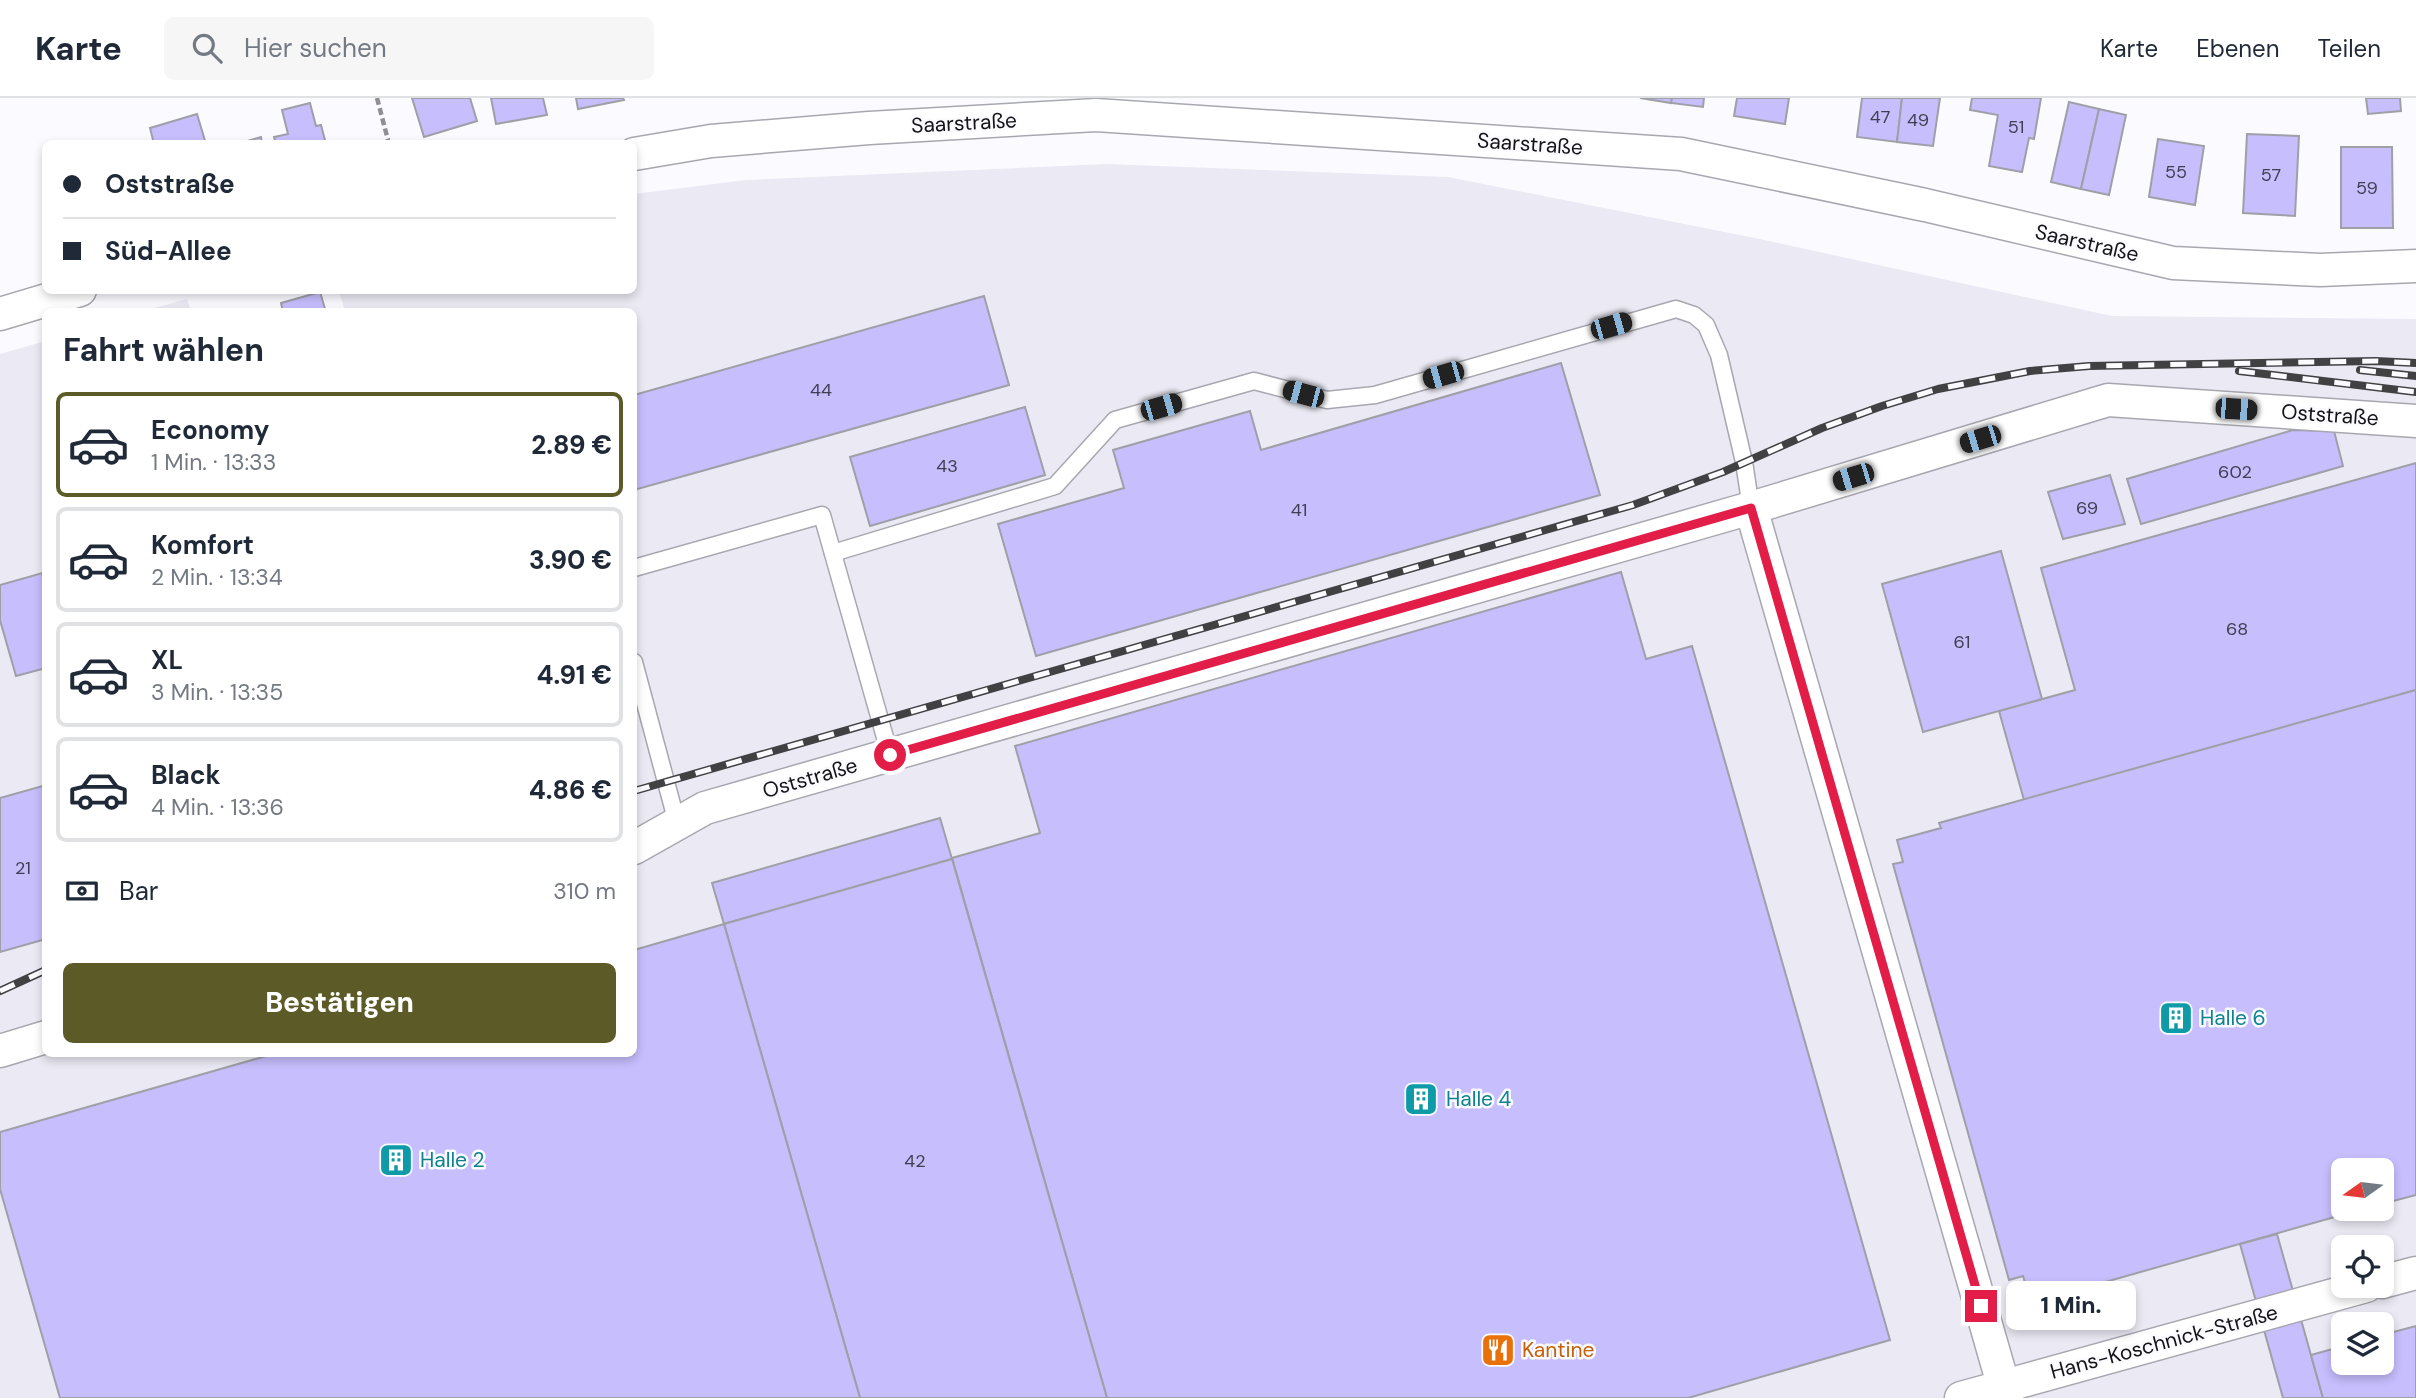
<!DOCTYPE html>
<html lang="de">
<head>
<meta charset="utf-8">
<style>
  body { margin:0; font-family:"DM Sans",sans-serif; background:#f6f6f7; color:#1f2937; height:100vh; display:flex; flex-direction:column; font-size:26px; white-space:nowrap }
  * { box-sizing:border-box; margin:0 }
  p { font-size:23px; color:#747a83 }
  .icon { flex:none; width:38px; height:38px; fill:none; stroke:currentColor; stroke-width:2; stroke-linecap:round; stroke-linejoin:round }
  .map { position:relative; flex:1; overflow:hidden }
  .side { position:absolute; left:42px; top:210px; width:595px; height:749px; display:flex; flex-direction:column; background:#fff; border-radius:10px; box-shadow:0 4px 10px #0003 }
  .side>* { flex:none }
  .top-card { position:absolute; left:42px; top:42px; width:595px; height:154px; border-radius:10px; box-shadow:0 4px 10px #0003; display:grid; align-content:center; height:154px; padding:0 21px; background:#fff }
  .needle { width:46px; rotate:256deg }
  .tools { position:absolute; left:2331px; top:1060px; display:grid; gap:14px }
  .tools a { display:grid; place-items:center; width:63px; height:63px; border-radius:10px; background:#fff; box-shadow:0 4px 10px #0003; font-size:35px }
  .end { position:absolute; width:32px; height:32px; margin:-16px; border:9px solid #e11d48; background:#fff; box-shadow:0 0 0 4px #fff }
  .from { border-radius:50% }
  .bubble { position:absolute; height:49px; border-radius:10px; background:#fff; box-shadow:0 4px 10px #0003; font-size:23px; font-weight:800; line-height:49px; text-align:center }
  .car { position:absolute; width:21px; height:42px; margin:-21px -10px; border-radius:9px; box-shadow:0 0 5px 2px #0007; background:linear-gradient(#222 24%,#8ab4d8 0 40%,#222 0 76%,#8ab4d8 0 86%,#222 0) }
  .top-card b { display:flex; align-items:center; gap:24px; height:66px; font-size:26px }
  .top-card b+b { border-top:2px solid #e0e1e3 }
  .top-card i { width:18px; height:18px; background:#1f2937 }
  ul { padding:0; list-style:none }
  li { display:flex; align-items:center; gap:21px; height:105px; margin:0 14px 10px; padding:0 7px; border:4px solid #e0e1e3; border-radius:10px }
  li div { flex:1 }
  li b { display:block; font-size:26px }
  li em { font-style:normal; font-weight:800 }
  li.active { border-color:#5c5b28 }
  li>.icon { width:63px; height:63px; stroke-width:1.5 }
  h2 { padding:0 21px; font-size:32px; line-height:84px }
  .pay { display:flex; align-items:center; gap:18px; height:77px; padding:0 21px; font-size:26px }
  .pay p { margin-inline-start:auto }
  .action { display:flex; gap:14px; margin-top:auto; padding:14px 21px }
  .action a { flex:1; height:80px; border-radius:10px; background:#5c5b28; color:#fff; font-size:28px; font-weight:800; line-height:80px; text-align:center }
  header { display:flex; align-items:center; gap:42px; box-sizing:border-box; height:98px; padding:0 35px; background:#fff; border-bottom:2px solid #e0e1e3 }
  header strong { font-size:33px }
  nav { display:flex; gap:38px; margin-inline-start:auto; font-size:24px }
  .search { width:490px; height:63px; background:#f6f6f7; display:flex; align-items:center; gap:18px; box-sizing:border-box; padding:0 24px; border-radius:10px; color:#747a83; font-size:26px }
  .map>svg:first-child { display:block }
</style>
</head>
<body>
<header>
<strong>Karte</strong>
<div class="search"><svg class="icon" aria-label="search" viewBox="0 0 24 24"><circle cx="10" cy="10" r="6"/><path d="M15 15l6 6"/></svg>Hier suchen</div>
<nav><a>Karte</a><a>Ebenen</a><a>Teilen</a></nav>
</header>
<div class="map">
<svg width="2416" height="1300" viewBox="0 0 2416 1300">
  <rect width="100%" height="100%" fill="#fbfbff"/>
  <g fill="#ebeaf4" fill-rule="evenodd">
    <path d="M1107,66l341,13 312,62 352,77 304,3v1079h-2416v-1044l45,-13 1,713h588v-742l-289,-1 -6,-20 295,-1v-96l112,-14zM2343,1073h39v38h-39zM2343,1150h39v38h-39zM2343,1227h39v38h-39z"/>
    <polygon points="187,201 191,213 143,213"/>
  </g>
  <g fill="#c6befd" stroke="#9f9fa8" stroke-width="2">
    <polygon points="412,0 470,0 477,23 424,39"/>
    <polygon points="491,0 543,0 547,17 496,26"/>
    <polygon points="576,0 623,0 624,2 578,11"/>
    <polygon points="1640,0 1672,0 1671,5"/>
    <polygon points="1672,0 1704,0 1703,9 1671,5"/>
    <polygon points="1737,0 1789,0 1785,26 1734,18"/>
    <polygon points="1862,0 1902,0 1897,44 1857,39"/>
    <polygon points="1902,0 1940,0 1933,48 1897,44"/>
    <polygon points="1972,0 2041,0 2034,41 2029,40 2022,74 1989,68 1998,17 1970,12"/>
    <polygon points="2366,0 2400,0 2401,13 2368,16"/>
    <polygon points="2069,4 2099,11 2081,91 2051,84"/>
    <polygon points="310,5 316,28 321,27 326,46 276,46 274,39 288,36 282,12"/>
    <polygon points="2099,11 2126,17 2109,97 2081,91"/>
    <polygon points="197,16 206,46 154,46 150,30"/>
    <polygon points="2247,36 2299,38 2295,118 2243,115"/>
    <polygon points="261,39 262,46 237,46"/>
    <polygon points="2158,41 2204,48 2195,107 2149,99"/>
    <polygon points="2341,49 2392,49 2393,130 2341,130"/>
    <polygon points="320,194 326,214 283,214 281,205"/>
    <polygon points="984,198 1009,287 634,392 634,297"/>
    <polygon points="1561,265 1600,397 1036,558 998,426 1124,390 1113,352 1250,313 1261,352"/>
    <polygon points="1025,309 1045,377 870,428 850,359"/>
    <polygon points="2293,332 2334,333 2343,368 2141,426 2127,381"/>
    <polygon points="2416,365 2416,592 2024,702 1999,613 2075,592 2041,470"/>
    <polygon points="2110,377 2125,426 2063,441 2048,394"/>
    <polygon points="2001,453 2042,601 1923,634 1882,486"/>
    <polygon points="46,474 46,570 16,578 0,522 0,487"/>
    <polygon points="1621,474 1646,561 1692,548 1890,1242 1688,1300 1107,1300 952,760 1040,735 1015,648"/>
    <polygon points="2416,592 2416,1097 2382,1106 2382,1073 2343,1073 2343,1111 2363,1111 2070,1194 2069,1187 2029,1198 2023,1178 2009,1182 1893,766 1903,764 1897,742 1941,730 1939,725"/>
    <polygon points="46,687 46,841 0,854 0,700"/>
    <polygon points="940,720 952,761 724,826 712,785"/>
    <polygon points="952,761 1107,1300 860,1300 724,826"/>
    <polygon points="724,826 860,1300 60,1300 0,1091 0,1034 273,956 634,956 634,852"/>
    <polygon points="2277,1136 2323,1300 2283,1300 2240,1146"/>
    <polygon points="2416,1228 2416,1300 2323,1300 2311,1257 2343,1248 2343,1265 2382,1265 2382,1237"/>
  </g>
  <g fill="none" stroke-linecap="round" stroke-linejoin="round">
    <g stroke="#a7a7b0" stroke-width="19">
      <g id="service">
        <polyline points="833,455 1055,388 1115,322 1254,283 1327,302 1375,297 1676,211 1694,217 1706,227 1719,257 1744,364 1751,410"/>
        <polyline points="634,470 822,417 890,657"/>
        <polyline points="634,564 677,725"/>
      </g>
    </g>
    <g stroke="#a7a7b0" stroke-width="35">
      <g id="minor">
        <polyline points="634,56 711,43 869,30 1096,17 1681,56 1925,107 2173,165 2320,172 2416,168"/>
        <polyline points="0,216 80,192"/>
        <polyline points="1751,410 2007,1300"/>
        <polyline points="634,750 705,710 1751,410 2108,302 2416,323"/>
        <polyline points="0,953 46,939"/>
        <polyline points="2382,1184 2416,1175"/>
        <polyline points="1961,1300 2366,1188"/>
      </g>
    </g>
    <polyline stroke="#8f8f93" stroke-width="4.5" stroke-dasharray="7 3.5" stroke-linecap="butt" points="377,0 389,46"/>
    <use href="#service" stroke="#fff" stroke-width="16"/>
    <use href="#minor" stroke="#fff" stroke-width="32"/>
    <g stroke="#414144" stroke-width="8">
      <g id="rail">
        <polyline points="2360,272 2416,278"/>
        <polyline points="2239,273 2416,294"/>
        <polyline points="634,693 1633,407 1723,374 1822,330 1882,308 1938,291 2030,273 2089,268 2376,263 2416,265"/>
        <polyline points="0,893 46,872"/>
      </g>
    </g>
    <use href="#rail" stroke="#fbfbff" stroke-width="5" stroke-dasharray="16" stroke-linecap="butt"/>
  </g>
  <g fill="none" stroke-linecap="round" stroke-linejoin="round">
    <polyline stroke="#e11d48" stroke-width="9" points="890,657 1751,410 1981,1208"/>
  </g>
  <defs>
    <g id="building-square" transform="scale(1.75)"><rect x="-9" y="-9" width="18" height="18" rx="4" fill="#0f9aa8" stroke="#fbfbff"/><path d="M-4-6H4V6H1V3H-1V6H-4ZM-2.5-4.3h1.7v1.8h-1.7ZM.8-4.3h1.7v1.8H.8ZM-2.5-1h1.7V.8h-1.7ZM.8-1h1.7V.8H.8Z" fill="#fff"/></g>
    <g id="restaurant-square" transform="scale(1.75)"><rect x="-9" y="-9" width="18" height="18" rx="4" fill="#e8710a" stroke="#fbfbff"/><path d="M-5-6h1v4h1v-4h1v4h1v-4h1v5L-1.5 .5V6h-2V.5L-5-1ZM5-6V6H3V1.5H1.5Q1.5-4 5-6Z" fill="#fff"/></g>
  </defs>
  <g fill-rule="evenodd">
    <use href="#building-square" x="2176" y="920"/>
    <use href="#building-square" x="1421" y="1001"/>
    <use href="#building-square" x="396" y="1062"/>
    <use href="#restaurant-square" x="1498" y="1252"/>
  </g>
  <g text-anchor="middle" stroke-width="5" stroke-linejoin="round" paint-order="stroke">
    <g font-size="18" fill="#403e50">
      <text x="1880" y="25">47</text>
      <text x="1918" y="28">49</text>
      <text x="2016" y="35">51</text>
      <text x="2176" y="80">55</text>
      <text x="2271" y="83">57</text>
      <text x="2367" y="96">59</text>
      <text x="821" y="298">44</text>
      <text x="947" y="374">43</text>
      <text x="2235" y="380">602</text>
      <text x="2087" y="416">69</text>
      <text x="1299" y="418">41</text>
      <text x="2237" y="537">68</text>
      <text x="1962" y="550">61</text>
      <text x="23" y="776">21</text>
      <text x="915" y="1069">42</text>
    </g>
    <g font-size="21" fill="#141417" stroke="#fbfbff">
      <text transform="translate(964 25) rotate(-3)" y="7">Saarstraße</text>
      <text transform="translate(1530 46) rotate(4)" y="7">Saarstraße</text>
      <text transform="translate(2087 145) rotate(13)" y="7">Saarstraße</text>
      <text transform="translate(2330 317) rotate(4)" y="7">Oststraße</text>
      <text transform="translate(810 680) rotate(-16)" y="7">Oststraße</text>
      <text transform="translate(2164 1244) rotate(-15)" y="7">Hans-Koschnick-Straße</text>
    </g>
    <g font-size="21" fill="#0d838f" stroke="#fbfbff" text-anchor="start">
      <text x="2200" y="927">Halle 6</text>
      <text x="1446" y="1008">Halle 4</text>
      <text x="420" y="1069">Halle 2</text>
    </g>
    <g font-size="21" fill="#c56008" stroke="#fbfbff" text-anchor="start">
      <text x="1522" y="1259">Kantine</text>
    </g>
  </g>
</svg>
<div class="tools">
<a><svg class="needle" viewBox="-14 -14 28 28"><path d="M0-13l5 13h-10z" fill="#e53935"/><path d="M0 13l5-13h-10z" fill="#747a83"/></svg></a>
<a><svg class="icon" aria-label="locate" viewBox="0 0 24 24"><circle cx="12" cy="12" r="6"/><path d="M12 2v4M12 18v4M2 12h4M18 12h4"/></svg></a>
<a><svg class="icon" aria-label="layers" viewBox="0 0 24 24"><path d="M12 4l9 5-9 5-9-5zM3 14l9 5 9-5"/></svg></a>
</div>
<i class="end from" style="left:890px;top:657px"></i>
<i class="end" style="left:1981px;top:1208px"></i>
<div class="bubble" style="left:2006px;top:1183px;width:130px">1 Min.</div>
<i class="car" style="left:1611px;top:228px;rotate:74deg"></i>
<i class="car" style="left:1443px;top:277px;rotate:254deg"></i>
<i class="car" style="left:1303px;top:296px;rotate:285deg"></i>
<i class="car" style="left:1161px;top:309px;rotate:74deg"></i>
<i class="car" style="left:2236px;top:311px;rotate:94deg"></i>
<i class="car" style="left:1980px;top:341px;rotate:253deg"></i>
<i class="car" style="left:1853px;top:379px;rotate:253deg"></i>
<div class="top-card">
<b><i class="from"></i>Oststraße</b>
<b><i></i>Süd-Allee</b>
</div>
<section class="side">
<h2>Fahrt wählen</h2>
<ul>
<li class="active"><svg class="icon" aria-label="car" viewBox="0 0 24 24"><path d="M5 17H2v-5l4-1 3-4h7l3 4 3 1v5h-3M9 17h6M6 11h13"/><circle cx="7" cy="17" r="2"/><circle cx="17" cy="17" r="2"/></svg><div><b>Economy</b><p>1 Min. · 13:33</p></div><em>2.89 €</em></li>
<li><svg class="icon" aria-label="car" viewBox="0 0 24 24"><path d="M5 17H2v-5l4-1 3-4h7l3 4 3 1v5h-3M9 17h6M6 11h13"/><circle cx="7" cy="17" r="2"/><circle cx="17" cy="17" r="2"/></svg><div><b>Komfort</b><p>2 Min. · 13:34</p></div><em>3.90 €</em></li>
<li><svg class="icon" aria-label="car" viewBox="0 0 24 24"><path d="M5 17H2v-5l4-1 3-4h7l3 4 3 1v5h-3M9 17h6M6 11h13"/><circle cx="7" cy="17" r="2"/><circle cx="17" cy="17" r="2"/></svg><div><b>XL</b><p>3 Min. · 13:35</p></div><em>4.91 €</em></li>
<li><svg class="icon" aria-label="car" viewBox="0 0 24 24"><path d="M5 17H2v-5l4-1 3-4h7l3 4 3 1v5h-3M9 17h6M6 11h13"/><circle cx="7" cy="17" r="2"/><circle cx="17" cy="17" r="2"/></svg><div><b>Black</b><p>4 Min. · 13:36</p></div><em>4.86 €</em></li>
</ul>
<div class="pay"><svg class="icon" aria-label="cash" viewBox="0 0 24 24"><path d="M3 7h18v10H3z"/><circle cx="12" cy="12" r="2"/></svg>Bar<p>310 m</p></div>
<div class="action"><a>Bestätigen</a></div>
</section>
</div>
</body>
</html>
